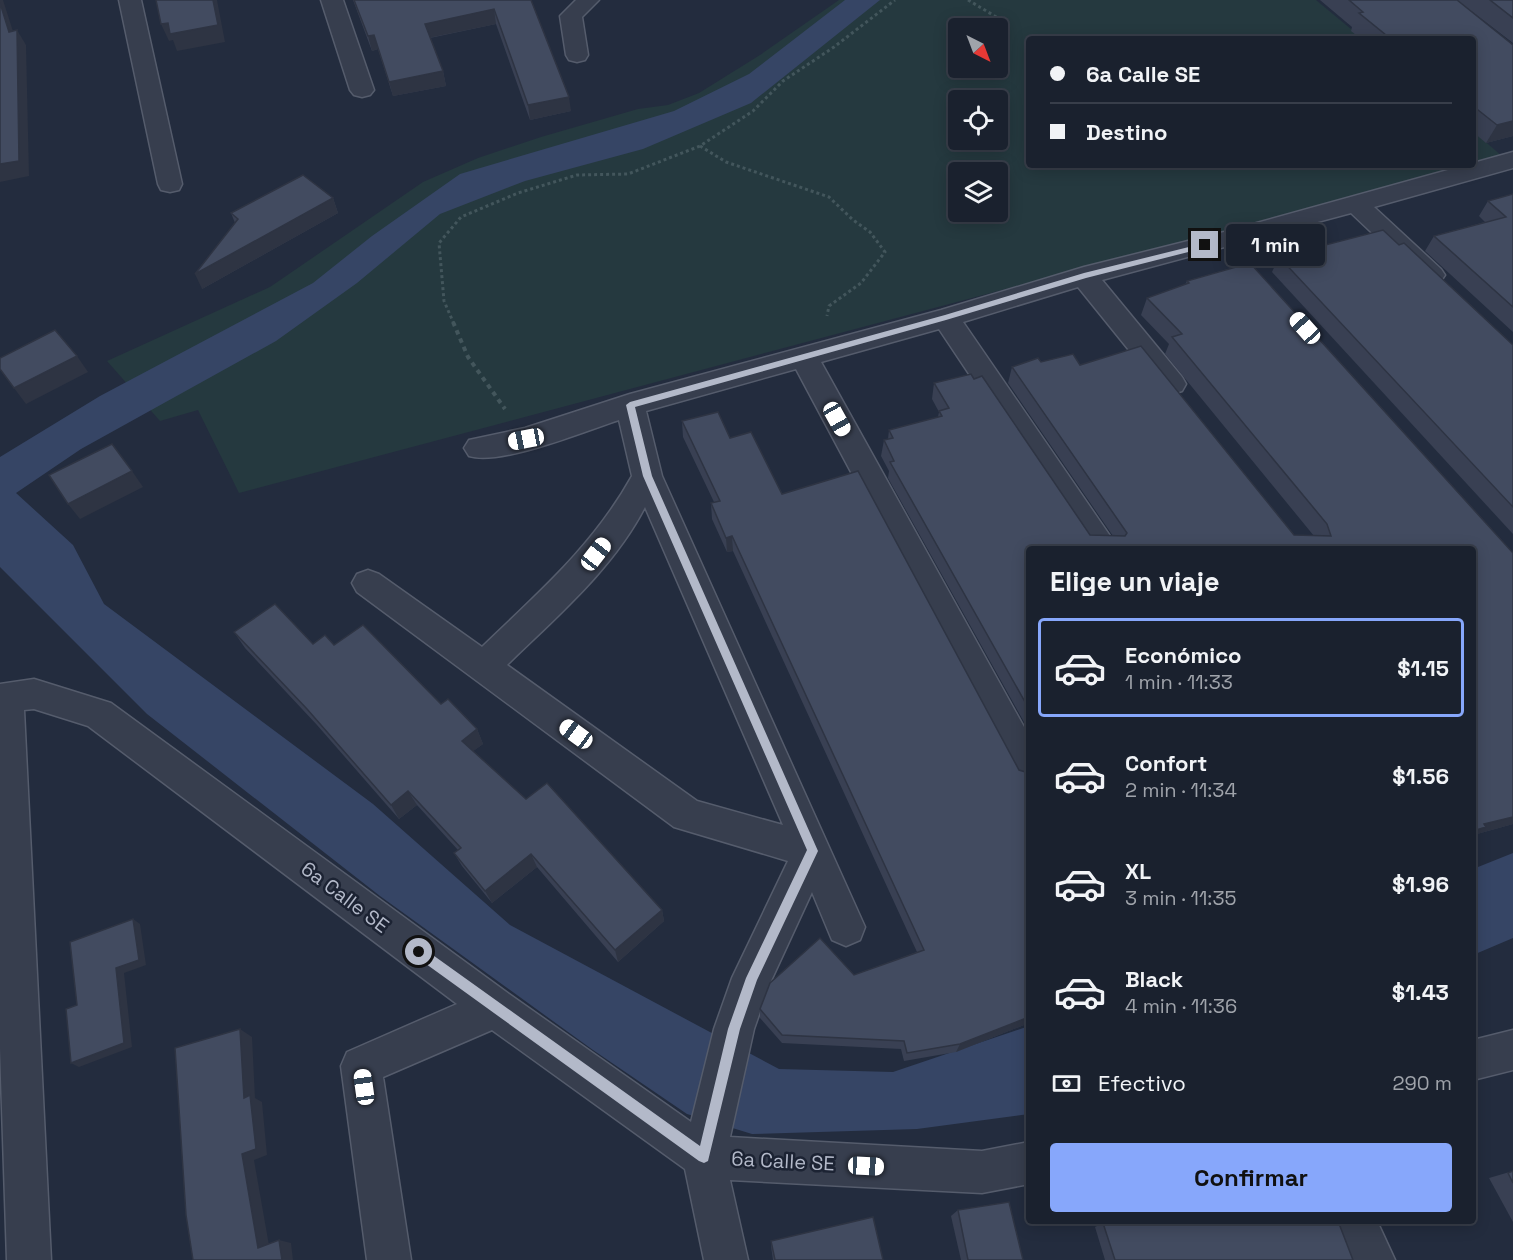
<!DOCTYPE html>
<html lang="es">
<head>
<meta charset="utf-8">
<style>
  body { margin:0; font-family:"Space Grotesk",sans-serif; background:#272e3a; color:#f1f3f6; height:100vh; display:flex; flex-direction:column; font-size:22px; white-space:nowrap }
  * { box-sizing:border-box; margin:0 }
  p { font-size:20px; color:#9fa3aa }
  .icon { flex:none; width:33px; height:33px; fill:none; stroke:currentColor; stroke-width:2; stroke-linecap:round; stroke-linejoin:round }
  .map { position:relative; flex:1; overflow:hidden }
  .details { position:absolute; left:1026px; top:546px; width:450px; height:678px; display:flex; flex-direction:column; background:#1a212e; border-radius:6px; box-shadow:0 3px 15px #0003,0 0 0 2px #383e4a }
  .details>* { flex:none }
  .hud { position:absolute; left:1026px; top:36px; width:450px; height:132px; border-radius:6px; box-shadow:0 3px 15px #0003,0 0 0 2px #383e4a; display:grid; align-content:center; height:132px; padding:0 24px; background:#1a212e }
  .needle { width:39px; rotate:138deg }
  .tools { position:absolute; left:948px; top:18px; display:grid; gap:12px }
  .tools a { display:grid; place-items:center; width:60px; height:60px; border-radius:6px; background:#1a212e; box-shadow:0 3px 15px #0003,0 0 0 2px #383e4a; font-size:30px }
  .end { position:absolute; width:27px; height:27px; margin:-14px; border:8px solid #b3b9c9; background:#111; box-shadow:0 0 0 3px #111 }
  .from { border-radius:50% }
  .bubble { position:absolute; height:42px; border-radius:6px; background:#1a212e; box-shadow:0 3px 15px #0003,0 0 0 2px #383e4a; font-size:20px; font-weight:700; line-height:42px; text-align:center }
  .car { position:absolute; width:18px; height:36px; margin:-18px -9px; border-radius:8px; box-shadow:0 0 4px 2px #0007; background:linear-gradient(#fff 24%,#345 0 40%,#fff 0 76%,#345 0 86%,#fff 0) }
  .hud b { display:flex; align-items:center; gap:21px; height:57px; font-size:22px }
  .hud b+b { border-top:2px solid #383e4a }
  .hud i { width:15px; height:15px; background:#f1f3f6 }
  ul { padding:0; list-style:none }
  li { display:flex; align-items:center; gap:18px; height:99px; margin:0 12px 9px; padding:0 12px; border:3px solid transparent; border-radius:6px }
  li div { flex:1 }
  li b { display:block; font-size:22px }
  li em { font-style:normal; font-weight:700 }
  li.on { border-color:#87a7fb }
  li>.icon { width:54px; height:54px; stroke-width:1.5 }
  h2 { padding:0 24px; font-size:27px; line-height:72px }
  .pay { display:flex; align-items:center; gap:15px; height:66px; padding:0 24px; font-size:22px }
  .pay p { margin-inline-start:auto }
  .action { display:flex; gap:12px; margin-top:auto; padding:12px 24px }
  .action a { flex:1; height:69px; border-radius:6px; background:#87a7fb; color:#111; font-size:24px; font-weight:700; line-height:69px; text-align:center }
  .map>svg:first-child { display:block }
</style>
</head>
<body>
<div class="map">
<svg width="1513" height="1260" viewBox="0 0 1513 1260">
  <rect width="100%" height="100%" fill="#232c3e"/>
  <g fill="#25393f" fill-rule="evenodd">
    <path d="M839,0h477l47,39h-334v126h443l-1233,328 -41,-83 -38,11 -53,-60 163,-74 153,-105 55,-24 63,-21 97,-28 30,-4 31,-12 61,-38zM958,28h40v40h-40zM958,100h40v40h-40zM958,172h40v40h-40z"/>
    <polygon points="1473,131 1503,157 1473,165"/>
  </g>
  <g fill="#364565">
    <polygon points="845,0 880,0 751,103 643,149 525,181 440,214 357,283 276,341 81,449 16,493 73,545 104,604 373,804 510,925 779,1069 893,1072 1029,1026 1029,1114 917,1129 752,1134 687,1114 593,1050 380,896 147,714 0,567 0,457 100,396 313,283 372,236 460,174 674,111 749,74"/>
    <polygon points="1513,853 1513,938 1473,955 1473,869"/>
  </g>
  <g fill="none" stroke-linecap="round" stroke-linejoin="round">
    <g stroke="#555c6c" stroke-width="3">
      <g id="minor">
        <polygon points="119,0 141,0 182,184 179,190 170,192 161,190 158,184"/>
        <polygon points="321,0 343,0 374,90 370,95 362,97 354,95 350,90"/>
        <polygon points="576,0 599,0 582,17 588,55 585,60 577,62 569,60 566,55 560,16"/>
        <path d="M1513,152v16l-139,39 67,62 4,6 -4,6 -9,3 -9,-3 -72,-68 -249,67 80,97 4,7 -4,7 -10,3 -10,-3 -84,-104 -115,35 156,227h-33l-147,-220 -118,33 208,374v50l-13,-5 -220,-412 -150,42 16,65 203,451 -5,13 -14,6 -14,-6 -20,-48 -42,91 -16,46 -24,108 252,14 47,-9v42l-47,9 -252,-13 18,80h-44l-19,-91 -193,-139 -109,47 28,183h-44l-26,-194 6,-14 110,-48 -369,-278 -54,-17 -10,1 27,550h-44l-7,-212v-364l34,-5 77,24 398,291 182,128 23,-93 18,-51 56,-117 -114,-34 -317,-235 -5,-9 5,-9 11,-4 11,4 103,73c57,-55 111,-101 150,-171l-13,-56c-34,11 -118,46 -150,36l-5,-8 5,-8 56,-12 105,-34 311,-84 143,-43 140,-35zM645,507l138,318 -86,-24 -190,-136c49,-48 106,-96 138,-158z"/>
        <polygon points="1513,1030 1513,1070 1473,1080 1473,1040"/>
        <polygon points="1332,1221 1377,1221 1395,1260 1350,1260"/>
      </g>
    </g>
    <g stroke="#43565c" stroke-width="3" stroke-dasharray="3 3" stroke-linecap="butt">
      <polyline points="968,0 998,18"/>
      <polyline points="700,146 726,162 829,197 853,220 870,232 885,252 861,283 829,306 827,316"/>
      <polyline points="454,324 444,301 439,243 461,217 518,193 577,175 628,174 700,146 753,111 783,81 834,47 895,0"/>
    </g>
    <polyline stroke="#43565c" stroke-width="4" stroke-dasharray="4.5 4.5" stroke-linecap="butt" points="453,322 468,357 505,409"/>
    <use href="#minor" fill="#373e4e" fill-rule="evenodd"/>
  </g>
  <g fill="#394053">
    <polygon points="353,0 531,0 571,111 530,120 496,24 430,38 443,71 446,86 393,96 378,49 372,51"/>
    <polygon points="1320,0 1513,0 1513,43 1470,10 1513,45 1513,136 1486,143 1473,132 1473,39 1361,39 1351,31 1352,27"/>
    <polygon points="1513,194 1513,332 1425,251 1434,236 1485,222 1479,216 1488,201"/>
    <polygon points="333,198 338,213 202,289 235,223 231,213"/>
    <polygon points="1399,245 1513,345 1513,534 1272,272 1279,257"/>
    <polygon points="1187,281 1513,553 1513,824 1477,834 1029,549 1029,731 888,478 889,471 881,456 884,440 888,439 889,430 938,417 939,412 932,399 934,383 1090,535 1113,536 1008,383 1012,367 1041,362 1080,365 1294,535 1314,536 1165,354 1169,344 1141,315 1147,298 1185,285"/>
    <polygon points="682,421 730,438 782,494 1019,770 1029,1023 956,1052 904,1061 901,1049 782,1043 760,1018 760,1009 917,952 733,551 727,552 712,519 711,503 714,502 683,437"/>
    <polygon points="234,632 313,644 334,645 441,704 477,729 483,744 473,751 526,799 662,910 664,921 618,962 537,867 492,903 462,866 454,853 458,850 417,805 399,819 317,725 245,648"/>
    <polygon points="1513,1171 1513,1222 1489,1178"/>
    <polygon points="958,1210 1023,1260 961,1260 951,1216"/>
    <polygon points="1103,1223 1353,1260 1105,1260 1095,1227"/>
    <polygon points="771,1241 883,1260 773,1260 771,1246"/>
  </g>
  <g fill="#2e3443">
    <polygon points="0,0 3,0 18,47 9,32 0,3"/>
    <polygon points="213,0 217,0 225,42 177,51 173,40 169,41 161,24 168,23"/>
    <polygon points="494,9 496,24 428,38 425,24"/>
    <polygon points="17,30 26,45 29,176 0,182 0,164"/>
    <polygon points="374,35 378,49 372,51 368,36"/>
    <polygon points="443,71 446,86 393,96 389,82"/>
    <polygon points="569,97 571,111 530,120 528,105"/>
    <polygon points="1513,121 1513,136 1486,143 1497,125"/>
    <polygon points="333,198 338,213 202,289 195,274"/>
    <polygon points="77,356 88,372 26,404 14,388"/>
    <polygon points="132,471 143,487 80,519 68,504"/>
    <polygon points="732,536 733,551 727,552 726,538"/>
    <polygon points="477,729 483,744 468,755 462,741"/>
    <polygon points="408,791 417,805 399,819 391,805"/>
    <polygon points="1513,817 1513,824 1477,834 1473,837 1473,831 1484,824"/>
    <polygon points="531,854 537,867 492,903 485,891"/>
    <polygon points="662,910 664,921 618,962 615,950"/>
    <polygon points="133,919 140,924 146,965 124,973 132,1047 79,1067 71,1063"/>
    <polygon points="1029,1017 1029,1023 956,1052 960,1044"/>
    <polygon points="240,1029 252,1037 255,1098 262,1102 267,1155 254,1160 270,1251 258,1248 242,1154 244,1098"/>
    <polygon points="279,1240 291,1243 293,1260 282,1260"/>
  </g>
  <g fill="#424b60" stroke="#2e3443" stroke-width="1.5">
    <polygon points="156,0 213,0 218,25 170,34 168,23 161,24"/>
    <polygon points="354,0 531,0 569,97 528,105 494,9 425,24 443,71 389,82 374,35 368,36"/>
    <polygon points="1349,0 1457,0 1513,45 1513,121 1497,125 1473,106 1473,39 1391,39 1359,13 1363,12"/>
    <polygon points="1490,0 1513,0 1513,18"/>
    <polygon points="0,3 9,32 17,30 19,161 0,164"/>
    <polygon points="303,175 333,198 195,274 238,219 231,213"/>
    <polygon points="1513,194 1513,307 1434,236 1506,217 1488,201"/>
    <polygon points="1383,230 1399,245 1404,243 1513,345 1513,507 1279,257"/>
    <polygon points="1250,263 1513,553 1513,817 1484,824 1486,827 1473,831 1473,549 1029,549 1029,709 890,462 894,461 884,440 893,438 889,430 942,416 939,411 949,408 934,383 971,374 974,379 982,376 1090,535 1125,536 1127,533 1012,367 1038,358 1041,362 1073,354 1080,365 1141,346 1294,535 1331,536 1327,524 1172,337 1182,334 1147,298 1189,283 1187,281"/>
    <polygon points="55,330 77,356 14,388 0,369 0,358"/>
    <polygon points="718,412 730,438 751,432 782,494 858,471 1019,770 1029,773 1029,1017 960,1044 907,1053 904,1041 782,1035 760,1009 770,983 820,938 854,975 924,950 732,536 726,538 711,503 720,501 682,421"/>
    <polygon points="112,444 132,471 68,504 49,475"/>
    <polygon points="275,604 313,644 325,635 334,645 363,625 441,704 448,699 477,729 462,741 526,799 547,783 662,910 615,950 531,854 485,891 454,853 461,848 408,791 391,805 307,709 234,632"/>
    <polygon points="133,919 139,960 116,968 124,1043 71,1063 66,1009 77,1005 70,942"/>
    <polygon points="240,1029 244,1098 250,1095 256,1149 242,1154 258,1248 279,1240 282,1260 193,1260 186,1215 175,1048"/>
    <polygon points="1513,1171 1513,1183 1508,1173"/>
    <polygon points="1009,1202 1023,1260 968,1260 958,1210"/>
    <polygon points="873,1217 883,1260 775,1260 771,1241"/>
    <polygon points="1112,1221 1338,1221 1353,1260 1115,1260 1103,1223"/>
  </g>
  <polygon fill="#b3b9c9" points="1205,243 1209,245 1208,247 1086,278 946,320 635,407 652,476 818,851 757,980 740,1029 708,1161 704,1163 699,1161 415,956 415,948 423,948 700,1146 728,1029 746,978 807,850 643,476 626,405 630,402 945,315 1084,273"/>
  <g text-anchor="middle" stroke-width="5" stroke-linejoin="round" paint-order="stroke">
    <g font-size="20" fill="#b3b9c9" stroke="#1c2333">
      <text transform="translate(345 897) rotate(37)" y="7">6a Calle SE</text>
      <text transform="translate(783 1161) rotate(3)" y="7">6a Calle SE</text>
    </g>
  </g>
</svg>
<div class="tools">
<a><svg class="needle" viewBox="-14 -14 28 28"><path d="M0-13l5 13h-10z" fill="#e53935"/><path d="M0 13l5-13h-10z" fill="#9fa3aa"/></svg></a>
<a><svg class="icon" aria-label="locate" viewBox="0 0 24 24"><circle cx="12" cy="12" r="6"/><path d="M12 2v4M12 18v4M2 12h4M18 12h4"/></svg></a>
<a><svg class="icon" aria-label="layers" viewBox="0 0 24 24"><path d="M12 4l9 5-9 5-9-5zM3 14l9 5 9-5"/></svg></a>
</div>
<i class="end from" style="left:419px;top:952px"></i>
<i class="end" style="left:1205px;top:245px"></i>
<div class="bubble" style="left:1226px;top:224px;width:99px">1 min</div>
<i class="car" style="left:1305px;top:328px;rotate:318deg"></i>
<i class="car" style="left:837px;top:419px;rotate:151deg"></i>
<i class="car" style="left:526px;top:439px;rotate:259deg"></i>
<i class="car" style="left:596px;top:554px;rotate:38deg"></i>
<i class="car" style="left:576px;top:734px;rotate:306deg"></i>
<i class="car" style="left:364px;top:1087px;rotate:352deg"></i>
<i class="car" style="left:866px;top:1166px;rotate:93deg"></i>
<div class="hud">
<b><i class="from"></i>6a Calle SE</b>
<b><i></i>Destino</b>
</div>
<section class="details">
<h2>Elige un viaje</h2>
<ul>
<li class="on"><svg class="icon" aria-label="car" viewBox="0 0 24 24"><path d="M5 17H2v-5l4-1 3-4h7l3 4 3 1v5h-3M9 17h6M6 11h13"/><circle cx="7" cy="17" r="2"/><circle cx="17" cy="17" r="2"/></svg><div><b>Económico</b><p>1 min · 11:33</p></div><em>$1.15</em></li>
<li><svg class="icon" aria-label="car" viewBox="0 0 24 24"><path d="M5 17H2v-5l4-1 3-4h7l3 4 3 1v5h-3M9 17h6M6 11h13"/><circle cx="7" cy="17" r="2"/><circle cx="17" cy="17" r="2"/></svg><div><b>Confort</b><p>2 min · 11:34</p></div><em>$1.56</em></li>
<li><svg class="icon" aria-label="car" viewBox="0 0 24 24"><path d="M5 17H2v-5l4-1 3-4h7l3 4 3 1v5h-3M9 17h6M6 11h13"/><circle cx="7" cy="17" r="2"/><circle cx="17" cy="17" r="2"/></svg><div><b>XL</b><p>3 min · 11:35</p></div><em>$1.96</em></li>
<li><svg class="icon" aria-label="car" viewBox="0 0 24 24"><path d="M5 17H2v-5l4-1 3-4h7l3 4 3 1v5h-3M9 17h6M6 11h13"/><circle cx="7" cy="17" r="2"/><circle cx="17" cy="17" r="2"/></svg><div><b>Black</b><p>4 min · 11:36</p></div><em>$1.43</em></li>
</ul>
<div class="pay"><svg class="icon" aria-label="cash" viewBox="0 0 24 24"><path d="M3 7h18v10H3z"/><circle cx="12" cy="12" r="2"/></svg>Efectivo<p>290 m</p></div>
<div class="action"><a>Confirmar</a></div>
</section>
</div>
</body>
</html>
